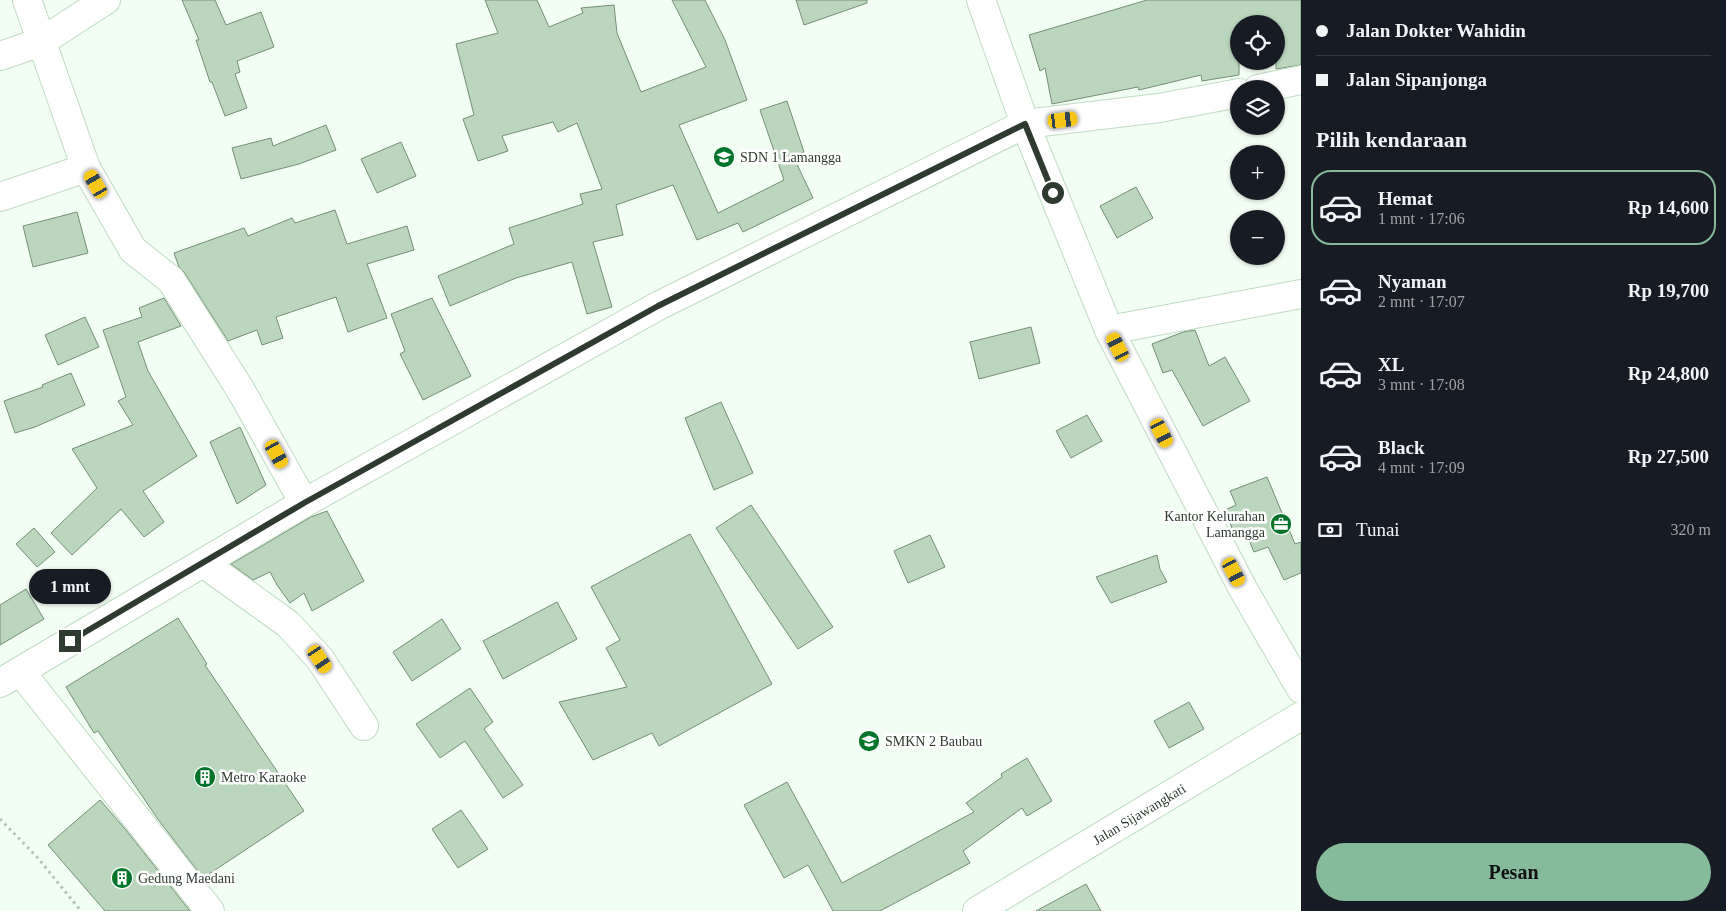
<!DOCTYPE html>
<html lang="id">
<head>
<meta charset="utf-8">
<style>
  body { margin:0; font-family:"Times New Roman",serif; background:#20242c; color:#f1f3f6; height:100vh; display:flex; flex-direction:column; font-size:19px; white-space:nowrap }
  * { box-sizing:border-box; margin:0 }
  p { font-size:16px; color:#9ea1a6 }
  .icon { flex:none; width:28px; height:28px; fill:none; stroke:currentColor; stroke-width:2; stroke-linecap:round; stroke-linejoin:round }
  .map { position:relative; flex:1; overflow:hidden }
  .sheet { display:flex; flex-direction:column; background:#171b24; width:425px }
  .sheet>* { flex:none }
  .top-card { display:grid; align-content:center; height:110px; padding:0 15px; background:#171b24 }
  .tools { position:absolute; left:1230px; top:15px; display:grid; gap:10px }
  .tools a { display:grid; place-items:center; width:55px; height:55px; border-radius:50%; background:#171b24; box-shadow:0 1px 4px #0004; font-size:25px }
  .end { position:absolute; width:22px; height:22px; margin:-11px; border:6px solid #2f3b30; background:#fff; box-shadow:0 0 0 2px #fff }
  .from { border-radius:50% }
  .bubble { position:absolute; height:35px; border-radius:18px; background:#171b24; box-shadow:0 1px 4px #0004; font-size:16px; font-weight:700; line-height:35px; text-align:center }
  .car { position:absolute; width:15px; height:30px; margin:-15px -8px; border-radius:6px; box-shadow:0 0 4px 1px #0007; background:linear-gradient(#f5c518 24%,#345 0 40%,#f5c518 0 76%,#345 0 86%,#f5c518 0) }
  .top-card b { display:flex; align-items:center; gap:18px; height:48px; font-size:19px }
  .top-card b+b { border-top:1px solid #363941 }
  .top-card i { width:12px; height:12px; background:#f1f3f6 }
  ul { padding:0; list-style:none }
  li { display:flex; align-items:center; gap:15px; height:75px; margin:0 10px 8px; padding:0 5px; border:2px solid transparent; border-radius:20px }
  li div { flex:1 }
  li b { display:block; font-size:19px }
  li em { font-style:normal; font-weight:700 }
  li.active { border-color:#85ba9a }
  li>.icon { width:45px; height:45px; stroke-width:1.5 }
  h2 { padding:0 15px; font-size:22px; line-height:60px }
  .pay { display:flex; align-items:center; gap:12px; height:55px; padding:0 15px; font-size:19px }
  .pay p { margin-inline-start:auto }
  .button { display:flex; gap:10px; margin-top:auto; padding:10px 15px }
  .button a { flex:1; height:58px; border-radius:30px; background:#85ba9a; color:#111; font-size:20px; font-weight:700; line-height:58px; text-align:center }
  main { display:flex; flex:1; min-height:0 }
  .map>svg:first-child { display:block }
</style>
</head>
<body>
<main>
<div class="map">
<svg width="1301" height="911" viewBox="0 0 1301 911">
  <rect width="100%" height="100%" fill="#f2fef3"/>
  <g fill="#bad7bd" stroke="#748e76">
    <polygon points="182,0 215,0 226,25 261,12 274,47 237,61 240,72 235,74 247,108 225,116 212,82 210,82 196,40 199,40"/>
    <polygon points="485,0 537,0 549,27 583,13 581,8 614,5 617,33 641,92 706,67 672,0 705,0 725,40 747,100 679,125 718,213 784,180 760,110 787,101 804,152 793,156 813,198 743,232 738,223 697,240 673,185 616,205 623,235 593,242 612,307 587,314 572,262 516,278 450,306 438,276 514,244 509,228 583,204 580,194 602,189 577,123 558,132 553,122 502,136 508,151 478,161 463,119 474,115 456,44 498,33"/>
    <polygon points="796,0 867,0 867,3 804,25"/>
    <polygon points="1147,0 1301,0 1301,65 1276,69 1276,24 1239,24 1239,75 1202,81 1201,75 1139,90 1138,87 1052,104 1045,68 1040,71 1029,35"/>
    <polygon points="326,125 336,150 299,164 241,179 232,148 271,138 273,146"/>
    <polygon points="401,142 416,176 377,193 361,159"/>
    <polygon points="1136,187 1153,218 1117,238 1100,206"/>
    <polygon points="335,210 347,244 407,226 414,250 367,264 387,318 348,332 336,297 276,317 283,338 262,345 257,330 228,341 184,272 179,267 174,253 244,228 248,236 292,218 295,223"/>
    <polygon points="77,212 88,253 33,267 23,226"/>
    <polygon points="164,298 181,326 138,342 148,371 197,456 143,491 164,522 144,537 121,509 72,555 51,533 97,488 72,449 133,425 118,401 126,397 103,330 142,317 139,308"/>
    <polygon points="432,298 471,376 423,400 400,354 405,351 391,314"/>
    <polygon points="85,317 99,347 58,365 45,335"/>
    <polygon points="1031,327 1040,363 979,379 970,342"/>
    <polygon points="1195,330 1209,366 1225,357 1250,401 1203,426 1172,370 1163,373 1152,344 1183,332"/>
    <polygon points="71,373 85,405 35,427 15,433 4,401 43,387 42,385"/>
    <polygon points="721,402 753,473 714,490 685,418"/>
    <polygon points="1087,415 1102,441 1071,458 1056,431"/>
    <polygon points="240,427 266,485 237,504 210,442"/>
    <polygon points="1267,477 1295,544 1301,542 1301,573 1284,580 1268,547 1254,552 1244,529 1234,533 1225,510 1236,505 1230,491"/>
    <polygon points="751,505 833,627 798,649 716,528"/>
    <polygon points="327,511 364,581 321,606 312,611 304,593 290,603 277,585 270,572 253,580 231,564 311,517"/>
    <polygon points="34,528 55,552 37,567 16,544"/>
    <polygon points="690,534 772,684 659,746 652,733 593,760 559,702 627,687 606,648 620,640 591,587"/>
    <polygon points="930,535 945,567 908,583 894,551"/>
    <polygon points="1157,555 1160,569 1167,582 1111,603 1096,577"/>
    <polygon points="26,589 44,619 0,645 0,605"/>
    <polygon points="557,602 577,639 503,679 483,641"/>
    <polygon points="178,618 207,664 205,665 304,811 203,878 157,818 98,731 94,733 66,687"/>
    <polygon points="442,619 461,649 412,681 393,652"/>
    <polygon points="470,688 493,722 484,729 523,785 503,798 465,741 440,758 416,724"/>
    <polygon points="1189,702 1204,729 1169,748 1154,721"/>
    <polygon points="1027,758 1052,801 1027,816 1022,808 963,851 970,863 880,911 833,911 808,865 784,878 744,805 787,782 842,883 974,812 966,803 1002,777 1001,774"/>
    <polygon points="100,800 126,830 190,911 105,911 48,845"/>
    <polygon points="461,810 488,849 458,868 432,829"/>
    <polygon points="1086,884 1101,911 1036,911"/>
  </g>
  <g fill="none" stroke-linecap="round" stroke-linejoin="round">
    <g stroke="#bfdbc1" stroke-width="30">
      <g id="minor">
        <polyline points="27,0 86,168 133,250 171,280 240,389 304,503"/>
        <polyline points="981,0 1025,124 1109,330 1243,589 1301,689"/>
        <polyline points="0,56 41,42 106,0"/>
        <polyline points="1258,89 1301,80"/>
        <polyline points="0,197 86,168"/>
        <polyline points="1109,330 1301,294"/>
        <polyline points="203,563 288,624 320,659 364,726"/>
        <polyline points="20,671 210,911"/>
        <polyline points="0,683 304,503 658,306 1025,124 1159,108 1239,93"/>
        <polyline points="977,911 1301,716"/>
      </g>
    </g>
    <polyline stroke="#b4c0b5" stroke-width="3" stroke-dasharray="2.5 4" stroke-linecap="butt" points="0,819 37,857 81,911"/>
    <use href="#minor" stroke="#fff" stroke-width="28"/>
  </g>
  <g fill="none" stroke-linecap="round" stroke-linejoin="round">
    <polyline stroke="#2f3b30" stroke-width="6" points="70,641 304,503 658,306 1025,124 1053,193"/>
  </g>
  <defs>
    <g id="school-disc" transform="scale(1.125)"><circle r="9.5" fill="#00752a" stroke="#fff"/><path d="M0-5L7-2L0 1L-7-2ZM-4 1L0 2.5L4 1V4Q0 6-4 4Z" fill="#fff"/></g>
    <g id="office-disc" transform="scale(1.125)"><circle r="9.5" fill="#00752a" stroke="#fff"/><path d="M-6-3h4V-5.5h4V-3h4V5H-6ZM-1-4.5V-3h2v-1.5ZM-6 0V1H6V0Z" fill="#fff"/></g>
    <g id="building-disc" transform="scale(1.125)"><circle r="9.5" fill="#00752a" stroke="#fff"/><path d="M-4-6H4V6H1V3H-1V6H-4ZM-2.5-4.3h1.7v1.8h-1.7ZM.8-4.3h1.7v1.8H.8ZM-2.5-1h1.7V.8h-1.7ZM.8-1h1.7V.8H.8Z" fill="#fff"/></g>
  </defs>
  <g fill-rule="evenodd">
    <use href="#school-disc" x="724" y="157"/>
    <use href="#office-disc" x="1281" y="524"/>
    <use href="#school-disc" x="869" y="741"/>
    <use href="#building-disc" x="205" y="777"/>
    <use href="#building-disc" x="122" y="878"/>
  </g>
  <g text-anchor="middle" stroke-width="5" stroke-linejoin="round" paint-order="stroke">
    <g font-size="14" fill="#2f3b30" stroke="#fff" text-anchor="start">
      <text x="740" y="162">SDN 1 Lamangga</text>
      <text x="1265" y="521" text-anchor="end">Kantor Kelurahan<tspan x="1265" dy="16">Lamangga</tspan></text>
      <text x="885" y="746">SMKN 2 Baubau</text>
      <text x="221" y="782">Metro Karaoke</text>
      <text x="138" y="883">Gedung Maedani</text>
    </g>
    <g font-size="14" fill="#2f3b30" stroke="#fff">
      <text transform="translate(1139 814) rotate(-31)" y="5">Jalan Sijawangkati</text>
    </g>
  </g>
</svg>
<div class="tools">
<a><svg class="icon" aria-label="locate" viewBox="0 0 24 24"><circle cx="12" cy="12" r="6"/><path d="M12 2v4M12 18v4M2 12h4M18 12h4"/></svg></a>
<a><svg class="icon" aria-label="layers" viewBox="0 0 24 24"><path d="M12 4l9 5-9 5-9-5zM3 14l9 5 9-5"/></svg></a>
<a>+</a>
<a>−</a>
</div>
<i class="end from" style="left:1053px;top:193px"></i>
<i class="end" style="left:70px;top:641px"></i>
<div class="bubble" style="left:29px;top:569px;width:82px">1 mnt</div>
<i class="car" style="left:1063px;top:120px;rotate:83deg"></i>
<i class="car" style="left:96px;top:184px;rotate:330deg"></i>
<i class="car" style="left:1118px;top:347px;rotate:333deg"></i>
<i class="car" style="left:1162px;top:433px;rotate:153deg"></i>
<i class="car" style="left:277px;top:454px;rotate:151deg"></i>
<i class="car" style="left:1234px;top:572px;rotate:152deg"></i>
<i class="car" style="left:320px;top:659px;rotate:146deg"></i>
</div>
<section class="sheet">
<div class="top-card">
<b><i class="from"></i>Jalan Dokter Wahidin</b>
<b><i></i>Jalan Sipanjonga</b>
</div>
<h2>Pilih kendaraan</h2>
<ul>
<li class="active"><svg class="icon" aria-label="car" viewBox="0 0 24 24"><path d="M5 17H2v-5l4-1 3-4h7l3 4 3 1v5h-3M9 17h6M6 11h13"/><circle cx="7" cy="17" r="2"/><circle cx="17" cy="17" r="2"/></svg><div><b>Hemat</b><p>1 mnt · 17:06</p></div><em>Rp 14,600</em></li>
<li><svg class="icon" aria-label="car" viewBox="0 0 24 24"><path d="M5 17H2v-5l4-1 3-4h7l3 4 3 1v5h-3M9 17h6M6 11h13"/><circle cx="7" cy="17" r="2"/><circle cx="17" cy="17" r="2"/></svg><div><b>Nyaman</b><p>2 mnt · 17:07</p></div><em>Rp 19,700</em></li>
<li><svg class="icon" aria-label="car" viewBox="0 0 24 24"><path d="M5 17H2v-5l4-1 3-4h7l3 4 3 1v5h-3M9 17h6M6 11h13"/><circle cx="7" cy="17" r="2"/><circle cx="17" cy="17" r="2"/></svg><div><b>XL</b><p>3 mnt · 17:08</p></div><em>Rp 24,800</em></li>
<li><svg class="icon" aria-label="car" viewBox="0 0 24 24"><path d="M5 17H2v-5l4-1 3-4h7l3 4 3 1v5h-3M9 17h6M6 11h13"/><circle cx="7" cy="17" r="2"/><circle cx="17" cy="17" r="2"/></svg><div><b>Black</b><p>4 mnt · 17:09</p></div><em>Rp 27,500</em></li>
</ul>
<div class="pay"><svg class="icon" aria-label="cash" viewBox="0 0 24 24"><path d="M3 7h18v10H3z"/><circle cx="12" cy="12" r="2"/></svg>Tunai<p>320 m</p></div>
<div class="button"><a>Pesan</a></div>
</section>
</main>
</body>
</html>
